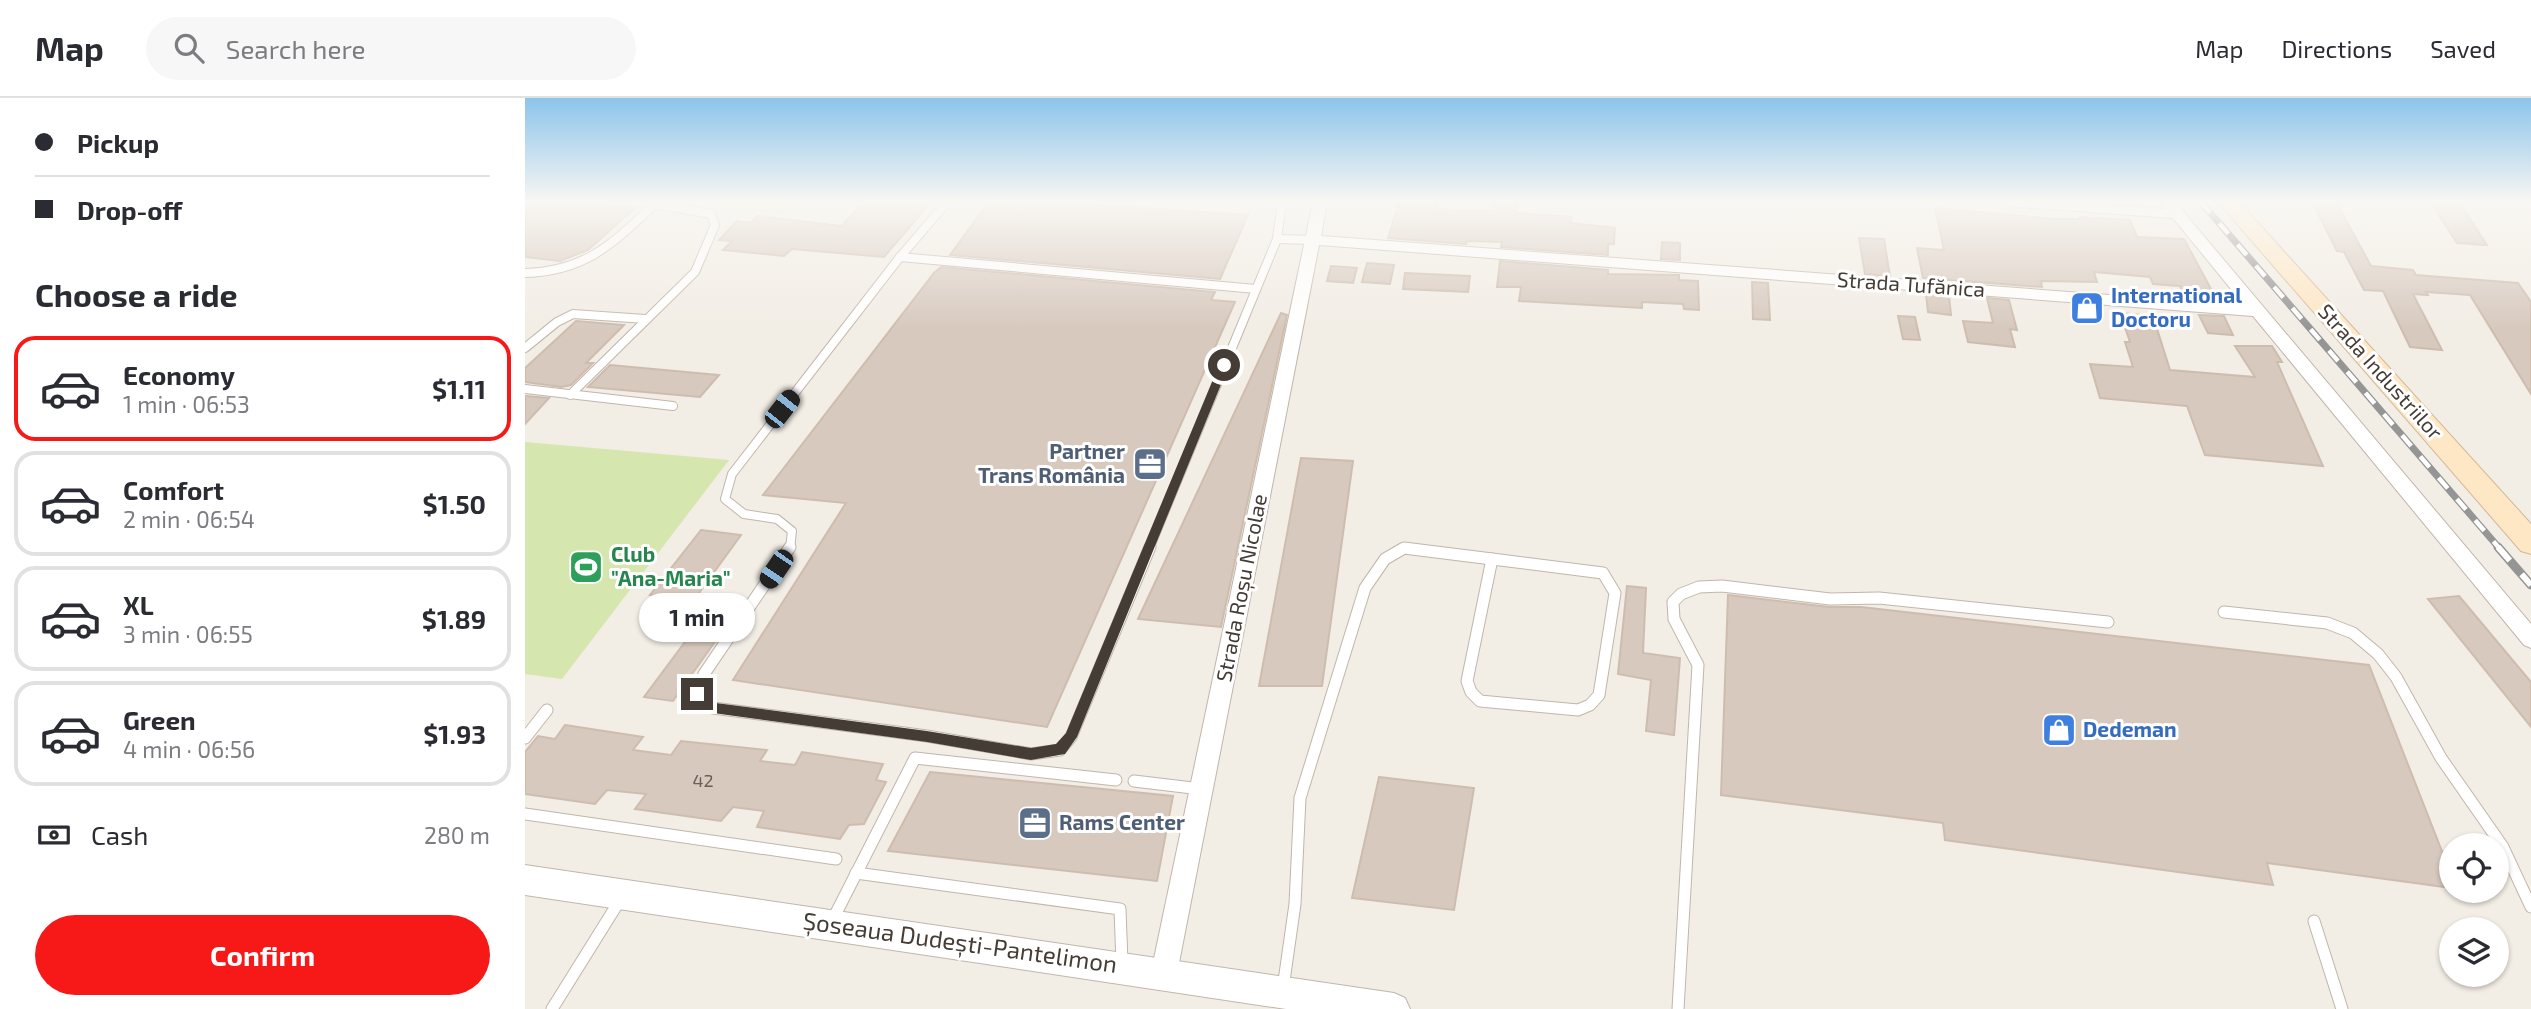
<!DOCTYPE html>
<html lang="en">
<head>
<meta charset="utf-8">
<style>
  body { margin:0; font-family:"Exo 2",sans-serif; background:#f7f7f7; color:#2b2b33; height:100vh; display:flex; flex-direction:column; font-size:26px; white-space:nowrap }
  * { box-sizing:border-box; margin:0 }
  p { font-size:23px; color:#7c7c81 }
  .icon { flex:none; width:38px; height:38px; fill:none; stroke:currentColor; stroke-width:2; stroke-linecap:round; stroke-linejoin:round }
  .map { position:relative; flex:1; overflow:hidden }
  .details { display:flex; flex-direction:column; background:#fff; width:525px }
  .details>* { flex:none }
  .guide { display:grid; align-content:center; height:154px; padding:0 35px; background:#fff }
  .tools { position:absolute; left:1914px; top:735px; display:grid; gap:14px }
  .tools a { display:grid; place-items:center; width:70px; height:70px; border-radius:50%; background:#fff; box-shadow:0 2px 5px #0004; font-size:35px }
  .end { position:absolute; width:32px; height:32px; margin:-16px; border:9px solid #453c35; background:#fff; box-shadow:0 0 0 4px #fff }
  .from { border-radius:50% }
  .bubble { position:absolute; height:49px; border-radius:24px; background:#fff; box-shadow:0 2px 5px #0004; font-size:23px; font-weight:700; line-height:49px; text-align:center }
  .car { position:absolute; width:21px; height:42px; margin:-21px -10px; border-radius:9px; box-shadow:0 0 5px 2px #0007; background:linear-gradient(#222 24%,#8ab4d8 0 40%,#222 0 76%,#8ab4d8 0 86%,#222 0) }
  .guide b { display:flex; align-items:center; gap:24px; height:66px; font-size:26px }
  .guide b+b { border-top:2px solid #e1e1e2 }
  .guide i { width:18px; height:18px; background:#2b2b33 }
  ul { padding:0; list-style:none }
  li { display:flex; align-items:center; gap:21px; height:105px; margin:0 14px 10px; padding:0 21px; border:4px solid #e1e1e2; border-radius:21px }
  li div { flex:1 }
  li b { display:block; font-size:26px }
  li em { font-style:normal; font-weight:700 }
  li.active { border-color:#f61918 }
  li>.icon { width:63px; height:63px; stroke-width:1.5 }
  h2 { padding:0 35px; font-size:32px; line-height:84px }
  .pay { display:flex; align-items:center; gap:18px; height:77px; padding:0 35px; font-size:26px }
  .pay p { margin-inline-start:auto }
  .cta { display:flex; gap:14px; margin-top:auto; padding:14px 35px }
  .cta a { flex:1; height:80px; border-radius:42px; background:#f61918; color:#fff; font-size:28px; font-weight:700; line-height:80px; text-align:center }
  header { display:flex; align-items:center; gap:42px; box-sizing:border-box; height:98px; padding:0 35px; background:#fff; border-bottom:2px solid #e1e1e2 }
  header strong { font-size:33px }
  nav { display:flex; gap:38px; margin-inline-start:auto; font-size:24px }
  .search { width:490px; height:63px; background:#f7f7f7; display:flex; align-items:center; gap:18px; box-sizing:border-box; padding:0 24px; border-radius:38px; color:#7c7c81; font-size:26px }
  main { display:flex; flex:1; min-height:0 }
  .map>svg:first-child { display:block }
</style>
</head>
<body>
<header>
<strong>Map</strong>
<div class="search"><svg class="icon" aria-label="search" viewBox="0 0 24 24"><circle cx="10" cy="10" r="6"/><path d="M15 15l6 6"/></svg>Search here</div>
<nav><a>Map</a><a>Directions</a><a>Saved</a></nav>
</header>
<main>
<section class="details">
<div class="guide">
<b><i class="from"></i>Pickup</b>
<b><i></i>Drop-off</b>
</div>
<h2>Choose a ride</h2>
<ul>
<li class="active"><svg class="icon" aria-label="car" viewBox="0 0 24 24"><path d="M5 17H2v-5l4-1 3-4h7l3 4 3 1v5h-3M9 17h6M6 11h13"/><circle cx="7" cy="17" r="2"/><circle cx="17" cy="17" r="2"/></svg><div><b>Economy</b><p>1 min · 06:53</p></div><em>$1.11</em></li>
<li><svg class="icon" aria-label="car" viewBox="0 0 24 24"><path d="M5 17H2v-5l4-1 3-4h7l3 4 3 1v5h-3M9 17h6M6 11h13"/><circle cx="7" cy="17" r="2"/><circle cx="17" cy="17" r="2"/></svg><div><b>Comfort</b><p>2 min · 06:54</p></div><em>$1.50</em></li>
<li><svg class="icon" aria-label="car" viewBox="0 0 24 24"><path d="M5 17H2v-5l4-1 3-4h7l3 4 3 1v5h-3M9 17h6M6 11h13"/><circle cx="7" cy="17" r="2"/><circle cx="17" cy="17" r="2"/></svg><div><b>XL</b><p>3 min · 06:55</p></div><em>$1.89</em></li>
<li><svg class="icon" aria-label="car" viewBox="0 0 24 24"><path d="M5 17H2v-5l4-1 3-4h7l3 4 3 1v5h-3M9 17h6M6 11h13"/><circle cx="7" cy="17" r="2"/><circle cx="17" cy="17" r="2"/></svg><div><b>Green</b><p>4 min · 06:56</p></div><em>$1.93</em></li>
</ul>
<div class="pay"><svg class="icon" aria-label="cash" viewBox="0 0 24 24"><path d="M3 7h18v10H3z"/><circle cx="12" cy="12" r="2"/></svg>Cash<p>280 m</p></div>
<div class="cta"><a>Confirm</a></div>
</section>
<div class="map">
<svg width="2006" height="911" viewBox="0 0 2006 911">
  <rect width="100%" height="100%" fill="#f2ede5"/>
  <g fill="#d5e6ae">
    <polygon points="157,104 270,104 258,115"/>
    <polygon points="0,344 204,362 37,581 0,576"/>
  </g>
  <g fill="#d7c9be" stroke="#cebdae" stroke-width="2">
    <polygon points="0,104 50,104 110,110 63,152 35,163 0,159"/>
    <polygon points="338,104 406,104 359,159 267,151 259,158 198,152 207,143 194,142 212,123 226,125 232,118 317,128"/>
    <polygon points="464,104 529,104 723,117 695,181 425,157"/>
    <polygon points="882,104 912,104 911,111 966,113 968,104 993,104 990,114 993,115 1046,119 1046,125 1090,130 1089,146 1083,146 1083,157 976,149 977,144 942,143 941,146 863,140 873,107 881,108"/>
    <polygon points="1787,104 1811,104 1846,168 1888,172 1891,177 1993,185 2006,204 2006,296 1945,197 1901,194 1903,197 1888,196 1917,252 1885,249 1858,193 1839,192 1819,154 1812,153"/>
    <polygon points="1905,104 1934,104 1962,147 1932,145"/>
    <polygon points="1410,110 1527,121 1556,121 1555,119 1605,122 1612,139 1659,141 1692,202 1667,200 1665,197 1659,197 1655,188 1628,186 1625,179 1569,174 1572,184 1516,183 1517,189 1398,180 1392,150 1419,152"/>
    <polygon points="1334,140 1359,141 1365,178 1340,176"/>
    <polygon points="1137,144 1155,145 1155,162 1136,161"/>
    <polygon points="975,163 1083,172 1083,176 1154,177 1154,182 1173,183 1174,212 1159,211 1158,206 1117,204 1117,210 994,203 996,189 972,189"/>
    <polygon points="842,165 869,167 865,186 837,184"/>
    <polygon points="806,168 832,170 828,185 802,183"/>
    <polygon points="416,169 690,194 686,202 710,204 522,629 208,582 321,405 238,397 409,175"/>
    <polygon points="880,175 945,178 943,194 878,191"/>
    <polygon points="1227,184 1243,185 1245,222 1228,221"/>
    <polygon points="1401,196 1424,198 1426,217 1403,214"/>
    <polygon points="1462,200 1484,202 1492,232 1485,231 1490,249 1443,244 1438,223 1468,225"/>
    <polygon points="756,215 762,217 696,529 613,521"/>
    <polygon points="1595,215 1628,218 1645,272 1730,279 1710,248 1747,248 1757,264 1752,264 1798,368 1680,357 1662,308 1575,300 1565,266 1608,269 1600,244 1605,244"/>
    <polygon points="1674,217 1699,218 1708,237 1683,235"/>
    <polygon points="1373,218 1390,219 1395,242 1378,241"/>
    <polygon points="51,223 99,227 61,265 68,265 46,287 36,289 0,284 0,270"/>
    <polygon points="85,267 194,277 175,299 63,289"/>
    <polygon points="0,298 24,300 0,326"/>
    <polygon points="776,360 828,363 797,588 734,588"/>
    <polygon points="176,432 216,437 169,502 125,497"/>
    <polygon points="1102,488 1121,490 1118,555 1155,560 1149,637 1121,633 1126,582 1093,576"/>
    <polygon points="1203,497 1304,509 1336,509 1844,567 1927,779 1927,790 1742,765 1748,787 1420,742 1418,725 1196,697"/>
    <polygon points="1934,498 2006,584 2006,629 1903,501"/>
    <polygon points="180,517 206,521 148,603 119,599"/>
    <polygon points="40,627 118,639 108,652 146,657 156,643 242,652 235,663 270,667 277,654 358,666 351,682 361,684 339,726 324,727 315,741 232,729 239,713 208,709 196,723 110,711 121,696 82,692 70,706 0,696 0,654 13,638 30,641"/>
    <polygon points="405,674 648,698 632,783 363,753"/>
    <polygon points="854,679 949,690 929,812 827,800"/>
  </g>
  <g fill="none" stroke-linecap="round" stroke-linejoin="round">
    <g stroke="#c1b6ab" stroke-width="10">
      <g id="service-far1">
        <polyline points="752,141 787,142"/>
        <polyline points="375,159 731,191"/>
        <path d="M0,175c62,-2 88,-30 131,-70"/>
        <polyline points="0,250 32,224 48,216 120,221"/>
        <polyline points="0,291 148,308"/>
        <polyline points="45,297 170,174 190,127 186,116 119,104"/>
        <polyline points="265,451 267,433 252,421 219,416 200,401 207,376 375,159 422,104"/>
        <polyline points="624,451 752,141 757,104"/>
        <polyline points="878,451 885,451"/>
      </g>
    </g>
    <g stroke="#c1b6ab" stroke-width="13">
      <g id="service">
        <polyline points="265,449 179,576 172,596 188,610 402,638 506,656 535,652 546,639 625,449"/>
        <polygon points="967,461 1078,475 1090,495 1074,597 1065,607 1053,612 955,603 946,594 942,583"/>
        <polyline points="1699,514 1802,525 1828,535 1853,556 1871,579 1916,660 1978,749 2006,809"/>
        <polyline points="0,640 22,612"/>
        <polyline points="609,683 676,691"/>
        <polyline points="0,716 311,761"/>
        <polyline points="331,775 595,811 597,865"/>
        <polyline points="1789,823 1817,911"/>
        <polyline points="306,825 390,660 591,682"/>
        <polyline points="758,890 770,806 775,700 840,490 860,461 879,450 967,461"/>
        <polyline points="27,911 95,802"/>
        <polyline points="1153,911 1173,567 1149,521 1148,504 1156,496 1174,489 1197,488 1305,501 1354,500 1583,524"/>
      </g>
    </g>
    <g stroke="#c1b6ab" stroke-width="2">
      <polygon id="minor" points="788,104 802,104 796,138 1719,207 1648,120 1481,108 1474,104 1541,104 1640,111 1635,104 1650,104 2006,526 2006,550 1999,547 1728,218 794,147 652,875 648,884 639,888 630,884 626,875"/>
    </g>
    <g stroke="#c1b6ab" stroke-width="2">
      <polygon id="tertiary" points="0,767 869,895 880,900 885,911 761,911 0,797"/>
    </g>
    <g stroke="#d2b996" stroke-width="2">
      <polygon id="secondary" points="1693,104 1714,104 2006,426 2006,456 1996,453"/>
    </g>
    <use href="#service-far1" stroke="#fff" stroke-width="8"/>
    <use href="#service" stroke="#fff" stroke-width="11"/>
    <use href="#minor" fill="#fff" fill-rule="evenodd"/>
    <use href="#tertiary" fill="#fff" fill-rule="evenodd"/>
    <use href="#secondary" fill="#fee7c4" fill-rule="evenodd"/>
    <g stroke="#959595" stroke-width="7">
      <polyline id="rail-far1" points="1676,104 1975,451"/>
    </g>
    <g stroke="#959595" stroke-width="9">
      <polyline id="rail" points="1973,449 2006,487"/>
    </g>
    <use href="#rail-far1" stroke="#fff" stroke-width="4.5" stroke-dasharray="14" stroke-linecap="butt"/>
    <use href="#rail" stroke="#fff" stroke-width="6" stroke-dasharray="18" stroke-linecap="butt"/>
  </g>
  <linearGradient id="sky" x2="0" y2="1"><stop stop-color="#8cc4eb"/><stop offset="0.45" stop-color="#f9f7f3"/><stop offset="1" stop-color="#f9f7f3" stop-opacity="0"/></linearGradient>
  <rect width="2006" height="231" fill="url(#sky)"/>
  <polygon fill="#453c35" points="699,264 704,267 552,639 540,656 506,662 402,644 188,615 167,600 167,592 172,591 191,605 402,633 506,650 531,646 541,635 694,267"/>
  <defs>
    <g id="shop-square" transform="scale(1.75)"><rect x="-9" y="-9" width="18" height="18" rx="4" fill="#3f7fe0" stroke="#fff"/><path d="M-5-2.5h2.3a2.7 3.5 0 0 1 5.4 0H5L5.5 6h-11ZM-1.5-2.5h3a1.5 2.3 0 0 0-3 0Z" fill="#fff"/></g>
    <g id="office-square" transform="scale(1.75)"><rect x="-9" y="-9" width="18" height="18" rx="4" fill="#5c6f8a" stroke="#fff"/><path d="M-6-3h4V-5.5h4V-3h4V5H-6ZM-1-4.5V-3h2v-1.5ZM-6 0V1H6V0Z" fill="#fff"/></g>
    <g id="stadium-square" transform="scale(1.75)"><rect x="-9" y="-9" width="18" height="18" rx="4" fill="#2e9e5b" stroke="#fff"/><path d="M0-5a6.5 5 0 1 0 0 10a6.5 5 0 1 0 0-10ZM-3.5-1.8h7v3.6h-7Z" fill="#fff"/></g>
  </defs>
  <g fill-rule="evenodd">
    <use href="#shop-square" x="1562" y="210"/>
    <use href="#office-square" x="625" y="366"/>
    <use href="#stadium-square" x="61" y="469"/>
    <use href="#shop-square" x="1534" y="632"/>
    <use href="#office-square" x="510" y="725"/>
  </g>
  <g text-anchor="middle" stroke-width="6" stroke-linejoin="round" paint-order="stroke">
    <g font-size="18" fill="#6a5f57">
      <text x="178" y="689">42</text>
    </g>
    <g font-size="21" fill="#453c35" stroke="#fff">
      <text transform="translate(1386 187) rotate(4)" y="7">Strada Tufănica</text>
      <text transform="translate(1855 274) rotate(48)" y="7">Strada Industriilor</text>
      <text transform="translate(717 490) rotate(-79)" y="7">Strada Roșu Nicolae</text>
    </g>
    <g font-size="21" font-weight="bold" fill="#366cbe" stroke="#fff" text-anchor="start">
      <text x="1586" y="205">International<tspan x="1586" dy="24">Doctoru</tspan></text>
      <text x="1558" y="639">Dedeman</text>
    </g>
    <g font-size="21" font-weight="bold" fill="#4e5e75" stroke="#fff" text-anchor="end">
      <text x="600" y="361">Partner<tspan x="600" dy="24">Trans România</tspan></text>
      <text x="534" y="732" text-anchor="start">Rams Center</text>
    </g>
    <g font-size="21" font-weight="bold" fill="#27864d" stroke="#fff" text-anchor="start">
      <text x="86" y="464">Club<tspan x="86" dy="24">"Ana-Maria"</tspan></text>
    </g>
    <g font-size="24" fill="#453c35" stroke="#fff">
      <text transform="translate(435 845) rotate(8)" y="8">Șoseaua Dudești-Pantelimon</text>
    </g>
  </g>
</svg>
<div class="tools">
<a><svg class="icon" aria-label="locate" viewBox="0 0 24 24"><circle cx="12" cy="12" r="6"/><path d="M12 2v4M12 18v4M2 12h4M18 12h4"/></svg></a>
<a><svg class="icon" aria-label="layers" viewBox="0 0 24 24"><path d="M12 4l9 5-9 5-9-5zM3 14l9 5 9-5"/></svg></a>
</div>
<i class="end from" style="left:699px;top:267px"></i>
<i class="end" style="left:172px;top:596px"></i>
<div class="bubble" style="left:114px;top:495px;width:116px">1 min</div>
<i class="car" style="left:257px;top:311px;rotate:38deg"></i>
<i class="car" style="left:251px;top:471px;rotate:214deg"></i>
</div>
</main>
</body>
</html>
